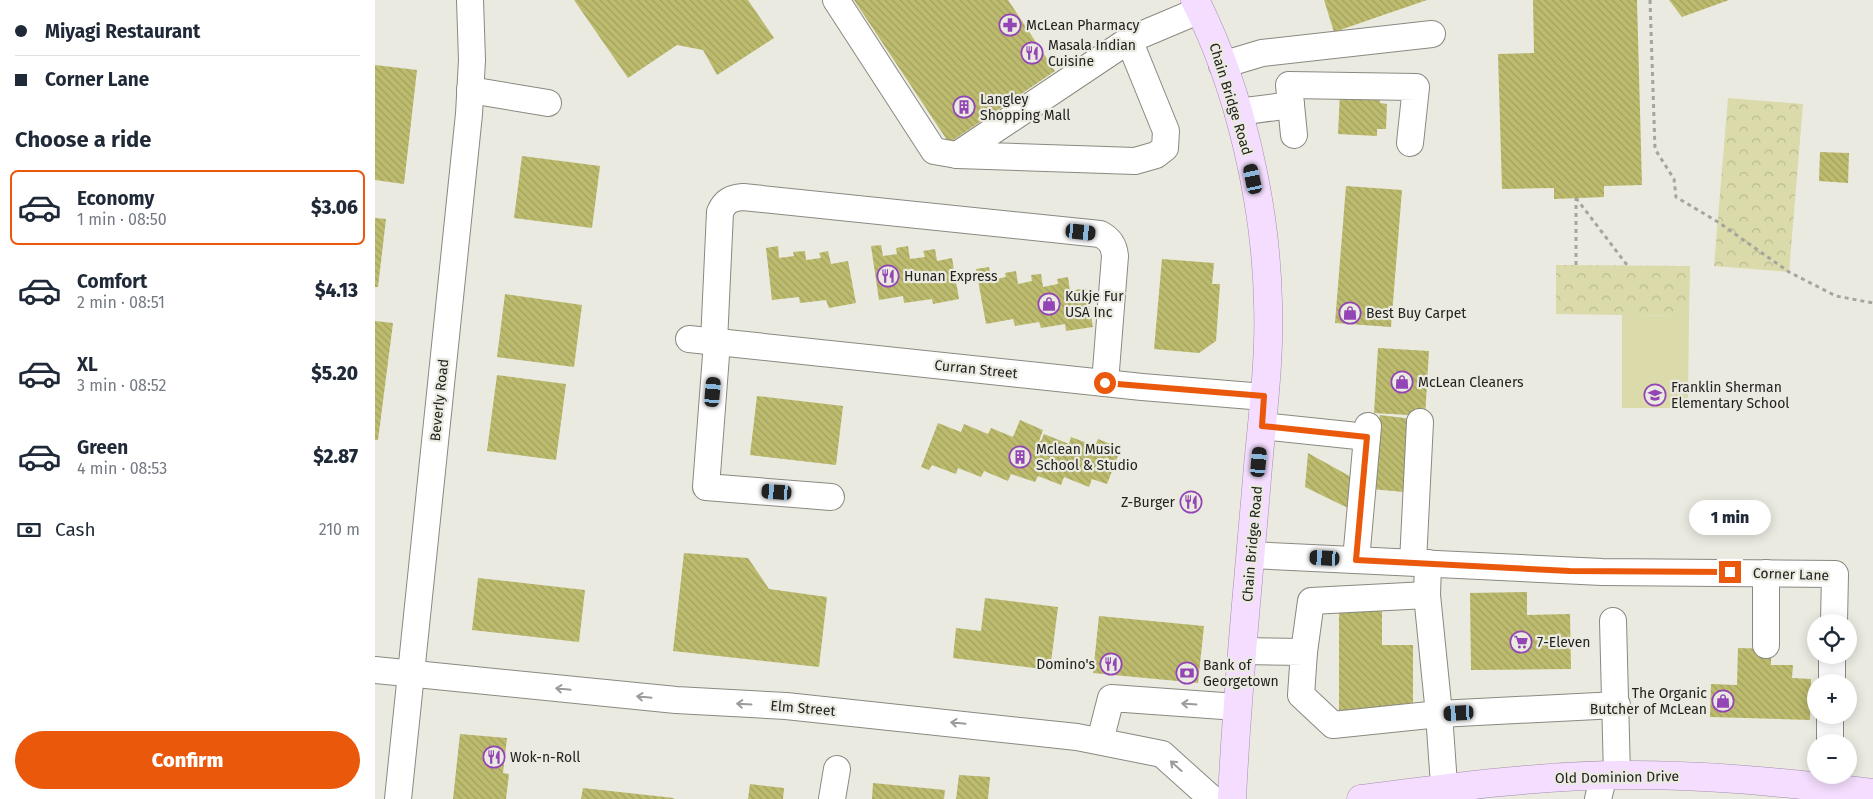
<!DOCTYPE html>
<html lang="en">
<head>
<meta charset="utf-8">
<style>
  body { margin:0; font-family:"Fira Sans",sans-serif; background:#f2f2f3; color:#1f2937; height:100vh; display:flex; flex-direction:column; font-size:19px; white-space:nowrap }
  * { box-sizing:border-box; margin:0 }
  p { font-size:16px; color:#747a83 }
  .icon { flex:none; width:28px; height:28px; fill:none; stroke:currentColor; stroke-width:2; stroke-linecap:round; stroke-linejoin:round }
  .map { position:relative; flex:1; overflow:hidden }
  .details { display:flex; flex-direction:column; background:#fff; width:375px }
  .details>* { flex:none }
  .hud { display:grid; align-content:center; height:110px; padding:0 15px; background:#fff }
  .tools { position:absolute; left:1432px; top:614px; display:grid; gap:10px }
  .tools a { display:grid; place-items:center; width:50px; height:50px; border-radius:50%; background:#fff; box-shadow:0 2px 12px #0003; font-size:25px }
  .end { position:absolute; width:22px; height:22px; margin:-11px; border:6px solid #ea580c; background:#fff; box-shadow:0 0 0 2px #fff }
  .from { border-radius:50% }
  .bubble { position:absolute; height:35px; border-radius:18px; background:#fff; box-shadow:0 2px 12px #0003; font-size:16px; font-weight:800; line-height:35px; text-align:center }
  .car { position:absolute; width:15px; height:30px; margin:-15px -8px; border-radius:6px; box-shadow:0 0 4px 1px #0007; background:linear-gradient(#222 24%,#8ab4d8 0 40%,#222 0 76%,#8ab4d8 0 86%,#222 0) }
  .hud b { display:flex; align-items:center; gap:18px; height:48px; font-size:19px }
  .hud b+b { border-top:1px solid #e0e1e3 }
  .hud i { width:12px; height:12px; background:#1f2937 }
  ul { padding:0; list-style:none }
  li { display:flex; align-items:center; gap:15px; height:75px; margin:0 10px 8px; padding:0 5px; border:2px solid transparent; border-radius:8px }
  li div { flex:1 }
  li b { display:block; font-size:19px }
  li em { font-style:normal; font-weight:800 }
  li.selected { border-color:#ea580c }
  li>.icon { width:45px; height:45px; stroke-width:1.5 }
  h2 { padding:0 15px; font-size:22px; line-height:60px }
  .pay { display:flex; align-items:center; gap:12px; height:55px; padding:0 15px; font-size:19px }
  .pay p { margin-inline-start:auto }
  .action { display:flex; gap:10px; margin-top:auto; padding:10px 15px }
  .action a { flex:1; height:58px; border-radius:30px; background:#ea580c; color:#fff; font-size:20px; font-weight:800; line-height:58px; text-align:center }
  main { display:flex; flex:1; min-height:0 }
  .map>svg:first-child { display:block }
</style>
</head>
<body>
<main>
<section class="details">
<div class="hud">
<b><i class="from"></i>Miyagi Restaurant</b>
<b><i></i>Corner Lane</b>
</div>
<h2>Choose a ride</h2>
<ul>
<li class="selected"><svg class="icon" aria-label="car" viewBox="0 0 24 24"><path d="M5 17H2v-5l4-1 3-4h7l3 4 3 1v5h-3M9 17h6M6 11h13"/><circle cx="7" cy="17" r="2"/><circle cx="17" cy="17" r="2"/></svg><div><b>Economy</b><p>1 min · 08:50</p></div><em>$3.06</em></li>
<li><svg class="icon" aria-label="car" viewBox="0 0 24 24"><path d="M5 17H2v-5l4-1 3-4h7l3 4 3 1v5h-3M9 17h6M6 11h13"/><circle cx="7" cy="17" r="2"/><circle cx="17" cy="17" r="2"/></svg><div><b>Comfort</b><p>2 min · 08:51</p></div><em>$4.13</em></li>
<li><svg class="icon" aria-label="car" viewBox="0 0 24 24"><path d="M5 17H2v-5l4-1 3-4h7l3 4 3 1v5h-3M9 17h6M6 11h13"/><circle cx="7" cy="17" r="2"/><circle cx="17" cy="17" r="2"/></svg><div><b>XL</b><p>3 min · 08:52</p></div><em>$5.20</em></li>
<li><svg class="icon" aria-label="car" viewBox="0 0 24 24"><path d="M5 17H2v-5l4-1 3-4h7l3 4 3 1v5h-3M9 17h6M6 11h13"/><circle cx="7" cy="17" r="2"/><circle cx="17" cy="17" r="2"/></svg><div><b>Green</b><p>4 min · 08:53</p></div><em>$2.87</em></li>
</ul>
<div class="pay"><svg class="icon" aria-label="cash" viewBox="0 0 24 24"><path d="M3 7h18v10H3z"/><circle cx="12" cy="12" r="2"/></svg>Cash<p>210 m</p></div>
<div class="action"><a>Confirm</a></div>
</section>
<div class="map">
<svg width="1498" height="799" viewBox="0 0 1498 799">
  <defs>
    <pattern id="park-crowns" width="20" height="18" patternUnits="userSpaceOnUse" patternTransform="scale(1.25)"><rect width="20" height="18" fill="#dadaab"/><path d="M2 6a3 3 0 1 1 6 0M12 15a3 3 0 1 1 6 0" fill="none" stroke="#bbbb93"/></pattern>
    <pattern id="building-back-hatch" width="6" height="6" patternUnits="userSpaceOnUse" patternTransform="scale(1.25)"><rect width="6" height="6" fill="#bcbb6e"/><path d="M-1 5l2 2M0 0l6 6M5-1l2 2" fill="none" stroke="#a1a05f"/></pattern>
  </defs>
  <rect width="100%" height="100%" fill="#eaeae1"/>
  <g fill="url(#park-crowns)">
    <polygon points="1353,98 1428,104 1414,272 1339,266"/>
    <polygon points="1181,265 1315,266 1314,316 1181,314"/>
  </g>
  <polygon fill="#dadaab" points="1247,315 1314,316 1313,408 1247,408"/>
  <g fill="url(#building-back-hatch)">
    <polygon points="199,0 373,0 399,38 342,75 328,50 302,45 253,78"/>
    <polygon points="479,0 633,0 680,71 574,143"/>
    <polygon points="949,0 1052,0 959,32"/>
    <polygon points="1158,0 1262,0 1267,185 1229,186 1229,197 1179,199 1179,188 1127,189 1123,54 1159,53"/>
    <polygon points="1294,0 1354,0 1307,17"/>
    <polygon points="0,65 42,70 29,184 0,180"/>
    <polygon points="965,93 1005,95 1005,103 1012,104 1011,129 1002,129 1002,136 963,134"/>
    <polygon points="1445,152 1474,153 1473,183 1444,181"/>
    <polygon points="147,156 225,166 217,228 139,218"/>
    <polygon points="971,186 1027,190 1016,327 960,323"/>
    <polygon points="0,218 11,219 3,287 0,287"/>
    <polygon points="506,245 508,256 522,254 521,248 533,246 535,259 550,257 548,251 560,249 562,261 577,258 584,299 558,304 557,299 529,303 528,296 504,300 496,246"/>
    <polygon points="403,246 404,258 419,256 418,252 430,251 431,260 446,258 444,253 453,251 456,264 473,261 481,303 454,308 451,300 425,303 424,297 397,300 391,248"/>
    <polygon points="787,259 839,263 837,284 845,284 841,341 824,353 779,349"/>
    <polygon points="614,267 616,280 631,277 630,273 641,271 643,284 657,281 656,275 666,274 668,287 683,284 682,279 693,277 695,291 711,288 718,327 691,331 690,324 666,328 664,322 640,326 638,319 611,324 601,269"/>
    <polygon points="130,294 207,305 199,367 122,357"/>
    <polygon points="0,321 18,323 3,440 0,440"/>
    <polygon points="1003,348 1054,351 1050,416 999,413"/>
    <polygon points="122,375 191,384 181,460 112,451"/>
    <polygon points="382,396 468,406 461,465 375,455"/>
    <polygon points="1005,415 1037,419 1029,492 996,489"/>
    <polygon points="645,420 668,430 664,441 666,441 669,434 694,444 696,437 720,446 723,439 746,448 732,484 717,479 714,487 689,477 686,485 663,476 660,482 636,474 633,481 609,471 606,477 583,468 581,474 557,465 554,470 546,467 563,423 586,432 589,424 613,434 616,428 638,437"/>
    <polygon points="933,453 987,483 985,514 930,487"/>
    <polygon points="309,553 373,558 394,589 452,597 444,667 298,651"/>
    <polygon points="103,578 210,590 204,642 97,630"/>
    <polygon points="1152,592 1152,615 1195,614 1196,669 1096,670 1095,593"/>
    <polygon points="610,598 683,607 675,670 578,658 581,628 606,631"/>
    <polygon points="964,611 1007,611 1007,645 1038,645 1038,710 964,711"/>
    <polygon points="724,616 829,626 823,683 718,673"/>
    <polygon points="1363,648 1396,649 1396,665 1418,665 1417,678 1436,679 1435,720 1335,717 1336,684 1362,685"/>
    <polygon points="85,734 132,738 128,773 134,774 131,799 78,799"/>
    <polygon points="584,775 615,777 613,799 581,799"/>
    <polygon points="498,783 570,790 569,799 497,799"/>
    <polygon points="375,784 409,788 408,799 373,799"/>
    <polygon points="208,788 299,798 299,799 206,799"/>
  </g>
  <g fill="none" stroke-linecap="round" stroke-linejoin="round">
    <g stroke="#898981" stroke-width="28">
      <g id="minor">
        <polyline points="461,0 559,151 582,155"/>
        <polyline points="754,40 791,131 790,148 781,155 760,161 582,155 754,40 825,10"/>
        <polyline points="847,65 887,53 1057,34"/>
        <polyline points="95,90 173,103"/>
        <polyline points="863,112 916,105"/>
        <polyline points="919,135 914,85 1041,87 1035,143"/>
        <polyline points="314,339 767,387 889,397"/>
        <path d="M339,342l6,-130c5,-11 11,-14 23,-15l357,37c10,5 14,11 15,22l-10,127"/>
        <polyline points="342,342 331,487 456,497"/>
        <polyline points="887,426 992,437"/>
        <polyline points="876,555 1227,572 1460,574 1459,622"/>
        <polyline points="981,560 993,426"/>
        <polyline points="1038,562 1045,422"/>
        <polyline points="1053,563 1052,595 1064,714 1242,705"/>
        <polyline points="1238,621 1242,775"/>
        <polyline points="1391,645 1391,573"/>
        <polyline points="867,651 929,652 926,695 958,725 1064,714 1070,799"/>
        <polyline points="929,652 936,601 1052,595"/>
        <polyline points="0,670 301,700 411,706 702,737 787,754 837,799"/>
        <polyline points="1457,682 1457,655"/>
        <polyline points="725,741 736,698 862,707"/>
        <polyline points="1455,742 1455,715"/>
        <polyline points="23,799 94,114 97,60 95,0"/>
        <polyline points="457,799 462,769"/>
        <polyline points="1223,799 1229,775"/>
      </g>
    </g>
    <g stroke="#a58db0" stroke-width="29">
      <g id="major">
        <path d="M820,0c45,89 71,204 73,303 2,54 -5,109 -10,163 -9,111 -21,222 -26,333"/>
        <path d="M986,799c86,-11 172,-23 259,-24 85,-1 169,8 253,18"/>
      </g>
    </g>
    <g stroke="#a5a59e" stroke-width="3" stroke-dasharray="4 4" stroke-linecap="butt">
      <polyline points="1275,0 1280,149 1299,179 1301,197 1343,222 1414,272 1461,296 1498,303"/>
      <polyline points="1201,198 1252,265"/>
      <polyline points="1201,265 1201,198"/>
    </g>
    <use href="#minor" stroke="#fff" stroke-width="26"/>
    <use href="#major" stroke="#f4ddfe" stroke-width="28"/>
  </g>
  <defs><path id="oneway-shaft" d="M-6 0H5M1.5-3L5.5 0L1.5 3" fill="none" stroke-width="1.6" stroke-linecap="round" stroke-linejoin="round" transform="scale(1.25)"/></defs>
  <g stroke="#9c9c9a">
    <use href="#oneway-shaft" transform="translate(188 689) rotate(-174)"/>
    <use href="#oneway-shaft" transform="translate(269 697) rotate(-174)"/>
    <use href="#oneway-shaft" transform="translate(369 704) rotate(-177)"/>
    <use href="#oneway-shaft" transform="translate(814 704) rotate(-176)"/>
    <use href="#oneway-shaft" transform="translate(583 723) rotate(-174)"/>
    <use href="#oneway-shaft" transform="translate(801 766) rotate(-138)"/>
  </g>
  <g fill="none" stroke-linecap="round" stroke-linejoin="round">
    <polyline stroke="#ea580c" stroke-width="6" points="730,383 889,396 887,426 992,437 981,560 1195,571 1355,572"/>
  </g>
  <defs>
    <g id="pharmacy-ring" transform="scale(1.125)"><circle r="9.5" fill="#eaeae1" stroke="#9445b5" stroke-width="1.5"/><path d="M-2-6h4v4h4v4h-4v4h-4v-4h-4v-4h4Z" fill="#9445b5"/></g>
    <g id="restaurant-ring" transform="scale(1.125)"><circle r="9.5" fill="#eaeae1" stroke="#9445b5" stroke-width="1.5"/><path d="M-5-6h1v4h1v-4h1v4h1v-4h1v5L-1.5 .5V6h-2V.5L-5-1ZM5-6V6H3V1.5H1.5Q1.5-4 5-6Z" fill="#9445b5"/></g>
    <g id="building-ring" transform="scale(1.125)"><circle r="9.5" fill="#eaeae1" stroke="#9445b5" stroke-width="1.5"/><path d="M-4-6H4V6H1V3H-1V6H-4ZM-2.5-4.3h1.7v1.8h-1.7ZM.8-4.3h1.7v1.8H.8ZM-2.5-1h1.7V.8h-1.7ZM.8-1h1.7V.8H.8Z" fill="#9445b5"/></g>
    <g id="shop-ring" transform="scale(1.125)"><circle r="9.5" fill="#eaeae1" stroke="#9445b5" stroke-width="1.5"/><path d="M-5-2.5h2.3a2.7 3.5 0 0 1 5.4 0H5L5.5 6h-11ZM-1.5-2.5h3a1.5 2.3 0 0 0-3 0Z" fill="#9445b5"/></g>
    <g id="school-ring" transform="scale(1.125)"><circle r="9.5" fill="#eaeae1" stroke="#9445b5" stroke-width="1.5"/><path d="M0-5L7-2L0 1L-7-2ZM-4 1L0 2.5L4 1V4Q0 6-4 4Z" fill="#9445b5"/></g>
    <g id="supermarket-ring" transform="scale(1.125)"><circle r="9.5" fill="#eaeae1" stroke="#9445b5" stroke-width="1.5"/><path d="M-6-5.5h2.5l.6 2H6L4.5 2H-2.5L-4.4-4H-6ZM-1.5 3.2a1.3 1.3 0 1 0 .1 0ZM3 3.2a1.3 1.3 0 1 0 .1 0Z" fill="#9445b5"/></g>
    <g id="bank-ring" transform="scale(1.125)"><circle r="9.5" fill="#eaeae1" stroke="#9445b5" stroke-width="1.5"/><path d="M-6-4H6V4H-6ZM0-2.3a2.3 2.3 0 1 0 0 4.6a2.3 2.3 0 1 0 0-4.6Z" fill="#9445b5"/></g>
  </defs>
  <g fill-rule="evenodd">
    <use href="#pharmacy-ring" x="635" y="25"/>
    <use href="#restaurant-ring" x="657" y="53"/>
    <use href="#building-ring" x="589" y="107"/>
    <use href="#restaurant-ring" x="513" y="276"/>
    <use href="#shop-ring" x="674" y="304"/>
    <use href="#shop-ring" x="975" y="313"/>
    <use href="#shop-ring" x="1027" y="382"/>
    <use href="#school-ring" x="1280" y="395"/>
    <use href="#building-ring" x="645" y="457"/>
    <use href="#restaurant-ring" x="816" y="502"/>
    <use href="#supermarket-ring" x="1146" y="642"/>
    <use href="#restaurant-ring" x="736" y="664"/>
    <use href="#bank-ring" x="812" y="673"/>
    <use href="#shop-ring" x="1348" y="701"/>
    <use href="#restaurant-ring" x="119" y="757"/>
  </g>
  <g text-anchor="middle" stroke-width="4.5" stroke-linejoin="round" paint-order="stroke">
    <g font-size="14" fill="#22221f" stroke="#eaeae1" text-anchor="start">
      <text x="651" y="30">McLean Pharmacy</text>
      <text x="673" y="50">Masala Indian<tspan x="673" dy="16">Cuisine</tspan></text>
      <text x="605" y="104">Langley<tspan x="605" dy="16">Shopping Mall</tspan></text>
      <text x="529" y="281">Hunan Express</text>
      <text x="690" y="301">Kukje Fur<tspan x="690" dy="16">USA Inc</tspan></text>
      <text x="991" y="318">Best Buy Carpet</text>
      <text x="1043" y="387">McLean Cleaners</text>
      <text x="1296" y="392">Franklin Sherman<tspan x="1296" dy="16">Elementary School</tspan></text>
      <text x="661" y="454">Mclean Music<tspan x="661" dy="16">School &amp; Studio</tspan></text>
      <text x="800" y="507" text-anchor="end">Z-Burger</text>
      <text x="1162" y="647">7-Eleven</text>
      <text x="720" y="669" text-anchor="end">Domino's</text>
      <text x="828" y="670">Bank of<tspan x="828" dy="16">Georgetown</tspan></text>
      <text x="1332" y="698" text-anchor="end">The Organic<tspan x="1332" dy="16">Butcher of McLean</tspan></text>
      <text x="135" y="762">Wok-n-Roll</text>
    </g>
    <g font-size="14" fill="#22221f" stroke="#eaeae1">
      <text transform="translate(856 99) rotate(73)" y="5">Chain Bridge Road</text>
      <text transform="translate(601 369) rotate(6)" y="5">Curran Street</text>
      <text transform="translate(64 400) rotate(-84)" y="5">Beverly Road</text>
      <text transform="translate(877 544) rotate(-85)" y="5">Chain Bridge Road</text>
      <text transform="translate(1416 574) rotate(2)" y="5">Corner Lane</text>
      <text transform="translate(428 708) rotate(5)" y="5">Elm Street</text>
      <text transform="translate(1242 777) rotate(-1)" y="5">Old Dominion Drive</text>
    </g>
  </g>
</svg>
<div class="tools">
<a><svg class="icon" aria-label="locate" viewBox="0 0 24 24"><circle cx="12" cy="12" r="6"/><path d="M12 2v4M12 18v4M2 12h4M18 12h4"/></svg></a>
<a>+</a>
<a>−</a>
</div>
<i class="end from" style="left:730px;top:383px"></i>
<i class="end" style="left:1355px;top:572px"></i>
<div class="bubble" style="left:1314px;top:500px;width:82px">1 min</div>
<i class="car" style="left:878px;top:179px;rotate:348deg"></i>
<i class="car" style="left:706px;top:232px;rotate:96deg"></i>
<i class="car" style="left:338px;top:392px;rotate:5deg"></i>
<i class="car" style="left:884px;top:462px;rotate:5deg"></i>
<i class="car" style="left:402px;top:492px;rotate:274deg"></i>
<i class="car" style="left:950px;top:558px;rotate:273deg"></i>
<i class="car" style="left:1084px;top:713px;rotate:267deg"></i>
</div>
</main>
</body>
</html>
